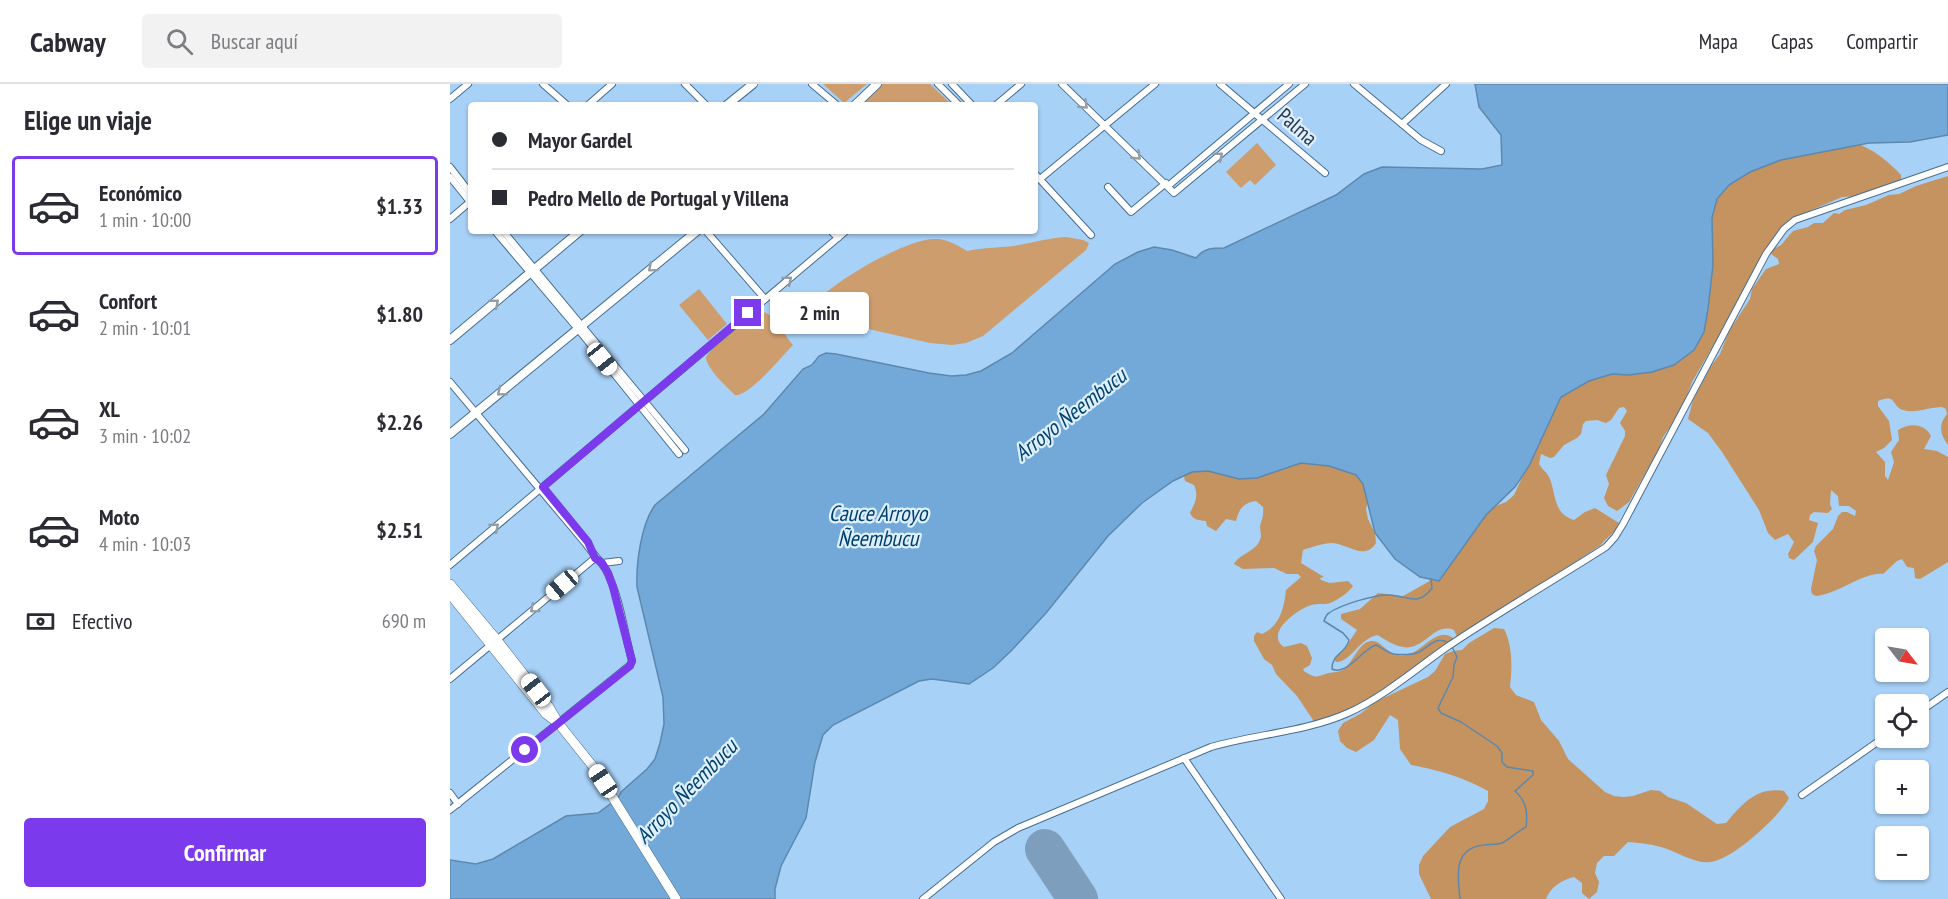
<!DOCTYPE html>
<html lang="es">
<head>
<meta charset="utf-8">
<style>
  body { margin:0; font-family:"PT Sans Narrow",sans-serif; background:#f2f2f3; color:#2b2b33; height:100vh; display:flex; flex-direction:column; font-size:22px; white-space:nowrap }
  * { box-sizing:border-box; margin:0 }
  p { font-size:20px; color:#7c7c81 }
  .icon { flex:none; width:33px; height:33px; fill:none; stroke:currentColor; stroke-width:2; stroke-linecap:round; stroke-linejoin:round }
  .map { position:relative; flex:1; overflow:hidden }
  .panel { display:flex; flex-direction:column; background:#fff; width:450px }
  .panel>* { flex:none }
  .banner { position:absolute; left:18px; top:18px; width:570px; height:132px; border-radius:6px; box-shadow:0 2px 4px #0004; display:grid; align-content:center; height:132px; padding:0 24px; background:#fff }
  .needle { width:39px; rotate:121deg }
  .buttons { position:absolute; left:1425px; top:544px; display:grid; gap:12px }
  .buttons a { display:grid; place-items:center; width:54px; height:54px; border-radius:6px; background:#fff; box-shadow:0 2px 4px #0004; font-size:30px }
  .end { position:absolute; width:27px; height:27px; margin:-14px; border:8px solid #7c3aed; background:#fff; box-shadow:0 0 0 3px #fff }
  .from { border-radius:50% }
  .bubble { position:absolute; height:42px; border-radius:6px; background:#fff; box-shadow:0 2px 4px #0004; font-size:20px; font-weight:700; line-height:42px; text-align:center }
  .car { position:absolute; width:18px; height:36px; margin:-18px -9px; border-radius:8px; box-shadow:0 0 4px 2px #0007; background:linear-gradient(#fff 24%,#345 0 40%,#fff 0 76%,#345 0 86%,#fff 0) }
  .banner b { display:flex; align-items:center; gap:21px; height:57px; font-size:22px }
  .banner b+b { border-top:2px solid #e1e1e2 }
  .banner i { width:15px; height:15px; background:#2b2b33 }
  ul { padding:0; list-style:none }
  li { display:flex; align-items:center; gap:18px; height:99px; margin:0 12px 9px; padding:0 12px; border:3px solid transparent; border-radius:6px }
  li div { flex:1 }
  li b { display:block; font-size:22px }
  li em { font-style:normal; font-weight:700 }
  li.current { border-color:#7c3aed }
  li>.icon { width:54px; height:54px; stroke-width:1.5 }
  h2 { padding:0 24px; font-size:27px; line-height:72px }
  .pay { display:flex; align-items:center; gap:15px; height:66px; padding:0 24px; font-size:22px }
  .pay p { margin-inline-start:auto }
  .primary-button { display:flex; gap:12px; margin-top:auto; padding:12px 24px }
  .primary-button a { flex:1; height:69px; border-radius:6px; background:#7c3aed; color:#fff; font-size:24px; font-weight:700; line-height:69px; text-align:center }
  header { display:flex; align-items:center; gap:36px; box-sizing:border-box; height:84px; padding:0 30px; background:#fff; border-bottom:2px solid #e1e1e2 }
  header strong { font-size:28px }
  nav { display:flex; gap:33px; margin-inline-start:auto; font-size:21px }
  .search { width:420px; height:54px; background:#f2f2f3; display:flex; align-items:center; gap:15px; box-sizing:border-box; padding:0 21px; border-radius:6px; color:#7c7c81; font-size:22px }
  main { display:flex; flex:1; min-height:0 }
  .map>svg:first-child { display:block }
</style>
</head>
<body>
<header>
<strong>Cabway</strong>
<div class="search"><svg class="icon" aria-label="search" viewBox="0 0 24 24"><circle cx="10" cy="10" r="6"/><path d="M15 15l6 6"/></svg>Buscar aquí</div>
<nav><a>Mapa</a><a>Capas</a><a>Compartir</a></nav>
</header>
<main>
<section class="panel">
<h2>Elige un viaje</h2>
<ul>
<li class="current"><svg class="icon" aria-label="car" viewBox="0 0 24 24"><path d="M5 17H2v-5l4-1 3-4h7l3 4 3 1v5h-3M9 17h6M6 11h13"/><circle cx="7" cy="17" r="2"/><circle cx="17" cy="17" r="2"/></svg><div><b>Económico</b><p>1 min · 10:00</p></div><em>$1.33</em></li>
<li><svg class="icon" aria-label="car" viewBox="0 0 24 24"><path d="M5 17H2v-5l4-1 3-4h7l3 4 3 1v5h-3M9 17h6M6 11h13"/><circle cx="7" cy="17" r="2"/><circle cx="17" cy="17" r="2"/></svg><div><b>Confort</b><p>2 min · 10:01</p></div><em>$1.80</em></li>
<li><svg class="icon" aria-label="car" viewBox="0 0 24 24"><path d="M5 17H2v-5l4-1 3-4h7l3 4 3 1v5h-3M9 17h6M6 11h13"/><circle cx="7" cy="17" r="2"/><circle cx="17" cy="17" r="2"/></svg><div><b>XL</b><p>3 min · 10:02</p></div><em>$2.26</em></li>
<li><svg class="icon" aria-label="car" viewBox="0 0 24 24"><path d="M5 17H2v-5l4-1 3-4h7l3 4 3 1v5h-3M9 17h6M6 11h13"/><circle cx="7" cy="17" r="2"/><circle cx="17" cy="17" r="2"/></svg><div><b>Moto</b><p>4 min · 10:03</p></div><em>$2.51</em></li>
</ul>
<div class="pay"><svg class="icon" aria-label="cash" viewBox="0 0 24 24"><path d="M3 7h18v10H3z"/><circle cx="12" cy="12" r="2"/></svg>Efectivo<p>690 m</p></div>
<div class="primary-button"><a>Confirmar</a></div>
</section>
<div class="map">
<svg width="1498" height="815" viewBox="0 0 1498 815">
  <rect width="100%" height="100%" fill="#a8d1f7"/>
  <g fill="#cd9d6d">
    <polygon points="373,0 417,0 394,19"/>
    <polygon points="430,0 480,0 502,21 405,21"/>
    <polygon points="807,59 826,81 805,101 800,96 791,104 776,88"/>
    <path d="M616,153l17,3 6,3 -3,7 -103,86 -17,7 -14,2 -22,-2 -110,-25 -13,1 -4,-8c30,-26 61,-47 98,-63 10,-4 24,-10 36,-9 10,0 22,7 30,12 17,-4 35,-3 52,-6 16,-3 30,-7 47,-8z"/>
    <polygon points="249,205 277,240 258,256 229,221"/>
    <path d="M307,227c16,-2 26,23 36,34 -11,11 -44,52 -58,50 -8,-8 -28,-26 -29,-37 0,-7 42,-40 51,-47z"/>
  </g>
  <g fill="#c4935f">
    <path d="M1403,58c20,7 34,18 48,33v6l-4,3 -17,3 -18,9 -20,1 -37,16 -23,13 -31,50 -8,18 -51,88 -11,29 -18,26 -4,12 -30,53 -12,9 -9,-5 -4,-8 5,-14 -3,-9 19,-39v-5l-5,-8 7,-12 -3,-4 -5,1 -8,12 -5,3 -9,-3 -11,1 -3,3 -2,10 -4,4 -13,7 -10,12 -4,1 -9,-4 -2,10c3,5 6,7 9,11 9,16 3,38 26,45l11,-8 10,-4 24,15c-3,10 -13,14 -18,22l-143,94 -4,-9c-21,-8 -29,21 -51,17 -9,-1 -18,-8 -26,-12 -18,4 -27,28 -41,27l-2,-4 11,-10 12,-18 -16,-11v-5l19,-5 18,-16 25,3 25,-14 7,-7 13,-20 45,-48 13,-5 8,-7 43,-93 10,-11 141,-96 3,-20 -7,-18 17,-84z"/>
    <path d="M1498,92v269c-8,-11 -10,-20 -1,-31l-1,-5 -4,-2c-13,0 -26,7 -39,3 -12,-4 -6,-17 -25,-9v5l11,15 3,19 -8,8 -8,4 9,10v14l3,4 6,-18 -3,-10 8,-12 -1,-10c11,-7 26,-7 33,6l-7,13 13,2 11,6v105l-28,17 -5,-1 -1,-10 -7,-1 -5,-8 -5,2 -14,13c-18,-3 -45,20 -67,22l-4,-2 -1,-5 6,-29 -3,-9 2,-5 17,-17 5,-13 4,-4h5l8,4 1,-5 -7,-5h-10l-1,-10 -7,-6 -1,14 2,5 -4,4 -14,-1 -4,3 -1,5 9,3 -5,19 -19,18 -5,-2 -1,-4 6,-12 -6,-8 -13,6 -7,-7 -9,-23 -37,-58 -14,-19 -20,-14 5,-19 18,-34 9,-12 9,-23 21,-32 2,-10 14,-20 13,-5 -1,-5 -7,-5 2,-5 8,-4 12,-14 15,-4 6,-4h9l11,-10 5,1 6,-4 21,-5 23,-10 10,-1 17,-8z"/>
    <path d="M845,371l65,18 8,28 -2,8 2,10 7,14 1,10c-11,18 -28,1 -44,0 -9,0 -20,4 -29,7l-2,13 23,14 -4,1 1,2 9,3 18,-2 5,5c-5,7 -14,13 -23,17 -5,2 -13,0 -19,2 -13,4 -47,28 -27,42l17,-4 6,3 5,12 -2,7 -7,4 1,2c13,9 13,5 25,2 5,-1 9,-1 14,-3 10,-7 16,-29 29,-29 11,-1 17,20 38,13 14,-5 29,-29 44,-15l-81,59 -56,28 -20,-30 -21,-22 -4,-9 -8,-6 -10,-18v-5l3,-4 5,2c18,-8 22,-26 24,-44l15,-13 -3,-3h-11l-13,-6 -31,1 -9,-5c6,-11 25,-13 27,-28 0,-1 -1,-9 -1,-10 2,-7 4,-11 3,-19l-7,-6c-13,2 -17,8 -20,20l-10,-2 -10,12 -9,-5 -1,-5c-8,-1 -13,-1 -16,-8 5,-11 9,-16 4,-28l-9,-4 -2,-9z"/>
    <path d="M1044,544l10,1c9,17 8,40 6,58l6,8 18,7 7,18 18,21 9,18 37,33 9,4 9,1 10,-1 18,-6 9,1 8,6 18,6 31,21 9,-1c16,-19 31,-37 58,-32l5,7c-10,19 -57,62 -79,64 -17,2 -33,-11 -49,-15 -11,-3 -22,-4 -33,-5l-14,14h-10l-7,7 -2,10 4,9 -2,10 -8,7 -7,-6v-10l-8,-6c-12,3 -24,10 -28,22h-115l-12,-25v-9l4,-9 27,-29 34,-18 4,-8v-10c-28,-15 -46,-20 -77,-26l-11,-16 -2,-29 -8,-5 -16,25 -18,12 -9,-4 -7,-7 -2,-10 5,-8 17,-9 15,-12 53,-25 7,-6 10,-17 8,-3 9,-1 7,-7z"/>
  </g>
  <path fill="#73a9d9" stroke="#5d88ae" stroke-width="1.5" d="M1025,0h473v51l-38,7 -41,1 -88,17 -31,12 -21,13 -12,14 -5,19 1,47 -5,44 -4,23 -10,18 -20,15 -22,7 -23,3 -17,-1 -23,7 -28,16 -32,69 -14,21 -29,28 -47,66 -19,-4 -25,-18 -20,-26 -12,-49 -7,-9 -27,-9 -28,-3 -44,15 -18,1 -31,-8 -16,1 -19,9 -31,22 -34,33 -62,77 -35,38 -18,17 -24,16 -37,-5 -13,2 -86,44 -10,10 -8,27 -9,56 -25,48 -6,23v10h-325v-39l26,4 17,-5 73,-43 32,-3 20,-15 3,-6 26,-23 8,-10 5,-16 4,-19 -1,-27 -26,-110c-1,-23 4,-63 18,-82l109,-91 39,-45 9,-4 7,-9 7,-3 10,1 93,19 22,3 15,-1 15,-4 31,-18 103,-89 23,-12 16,-5 18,3 24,8c8,-10 16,-10 28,-10l112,-53 28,-21 18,-7 100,2 20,-4 -1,-30 -22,-28z"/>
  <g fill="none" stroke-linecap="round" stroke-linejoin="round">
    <g stroke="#5d88ae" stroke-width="1.5">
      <path d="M981,495l1,9c-14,19 -24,8 -43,7 -13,-1 -49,10 -60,18 -2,1 -4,5 -5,8l19,12 6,7c-2,12 -18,15 -17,29 15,7 30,-20 44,-24 6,3 12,8 18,9 7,1 19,1 25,-2 11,-6 17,-17 30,-9"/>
      <path d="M1002,563l5,10 -3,8 -1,12 -15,31 3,5 20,9 36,24 5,7v9l5,5 26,4v4l-18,16c11,10 13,20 11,36 -6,3 -19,14 -24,16 -7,2 -16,1 -24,3 -25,6 -20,33 -18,53"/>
    </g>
    <polyline stroke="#7e9ebe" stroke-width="40" points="595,765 628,815"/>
    <g stroke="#476d8f" stroke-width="8">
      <g id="street">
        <polyline points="93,0 117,21"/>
        <polyline points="235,0 256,21"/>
        <polyline points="362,0 387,21"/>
        <polyline points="488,0 509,21"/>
        <polyline points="502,0 522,21"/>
        <polyline points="612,0 724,109 855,0"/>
        <polyline points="770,0 875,89"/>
        <polyline points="904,0 971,56 991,67"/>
        <polyline points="0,15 18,0"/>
        <polyline points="138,21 162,0"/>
        <polyline points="546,21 571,0"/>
        <polyline points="952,40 996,0"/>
        <polyline points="0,83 21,110"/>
        <polyline points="585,90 641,151"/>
        <polyline points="0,93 21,119"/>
        <polyline points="590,95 705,0"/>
        <polyline points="718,102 839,0"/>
        <polyline points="658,103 681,128 716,99"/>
        <polyline points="0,135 21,117"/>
        <polyline points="45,147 128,245 229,370"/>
        <polyline points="53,147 235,366"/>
        <polyline points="256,147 315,215"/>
        <polyline points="381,147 388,154"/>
        <path d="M0,298l136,162c6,9 15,17 20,26 14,27 18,61 26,91l-2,4 -180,145"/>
        <polyline points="152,479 169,477"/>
        <polyline points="0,481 396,147"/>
        <polyline points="0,595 145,474"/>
        <polyline points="1468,629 1498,608"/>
        <polyline points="734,674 831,815"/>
        <polyline points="0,709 8,720"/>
        <polyline points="1352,711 1436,652"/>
        <path d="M473,815l71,-57 24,-14 193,-81c45,-13 94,-15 137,-34 34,-15 69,-45 99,-66 52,-35 106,-66 159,-100l9,-10 8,-13 143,-270 18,-25 11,-9 153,-53"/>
      </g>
    </g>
    <g stroke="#476d8f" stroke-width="10">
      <g id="secondary">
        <polyline points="277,21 303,0"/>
        <polyline points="405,21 427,0"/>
        <polyline points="0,256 130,147"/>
        <polyline points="0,350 247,147"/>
      </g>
    </g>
    <g stroke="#476d8f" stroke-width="10">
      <g id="primary">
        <polyline points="0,500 47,556 99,623 109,640 145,685 226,815"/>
        <polyline points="0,510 96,630 104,636"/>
      </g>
    </g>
    <use href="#street" stroke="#fff" stroke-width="6"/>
    <use href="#secondary" stroke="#fff" stroke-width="8"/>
    <use href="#primary" stroke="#fff" stroke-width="9"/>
  </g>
  <defs><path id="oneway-chevron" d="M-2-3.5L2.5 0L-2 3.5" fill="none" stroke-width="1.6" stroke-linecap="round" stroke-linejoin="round" transform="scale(1.5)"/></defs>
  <g stroke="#949ca4">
    <use href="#oneway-chevron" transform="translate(634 21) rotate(44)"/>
    <use href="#oneway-chevron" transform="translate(687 72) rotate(44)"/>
    <use href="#oneway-chevron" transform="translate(769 72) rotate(-40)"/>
    <use href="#oneway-chevron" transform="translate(202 184) rotate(140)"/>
    <use href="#oneway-chevron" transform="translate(338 196) rotate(-40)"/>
    <use href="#oneway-chevron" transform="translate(45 219) rotate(-40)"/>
    <use href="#oneway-chevron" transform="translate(51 308) rotate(141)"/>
    <use href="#oneway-chevron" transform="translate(45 443) rotate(-40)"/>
    <use href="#oneway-chevron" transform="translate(84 525) rotate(140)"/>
  </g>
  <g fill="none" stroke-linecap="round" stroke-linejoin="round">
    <polyline stroke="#7c3aed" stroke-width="8" points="75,666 180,582 182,577 163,503 158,489 152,479 145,474 138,458 93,403 298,229"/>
  </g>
  <g text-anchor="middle" stroke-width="4.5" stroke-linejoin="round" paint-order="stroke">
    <g font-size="21" fill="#2a3a4a" stroke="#deefff">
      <text transform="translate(847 43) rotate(41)" y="7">Palma</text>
    </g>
    <g font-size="22" font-style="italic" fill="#00426e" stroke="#deefff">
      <text transform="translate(620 330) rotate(-38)" y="8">Arroyo Ñeembucu</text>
      <text x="428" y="437">Cauce Arroyo<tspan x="428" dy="25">Ñeembucu</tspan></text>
      <text transform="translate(236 707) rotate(-46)" y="8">Arroyo Ñeembucu</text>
    </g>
  </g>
</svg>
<div class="buttons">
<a><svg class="needle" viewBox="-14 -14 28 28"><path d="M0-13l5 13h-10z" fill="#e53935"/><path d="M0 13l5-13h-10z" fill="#7c7c81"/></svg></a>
<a><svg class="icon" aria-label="locate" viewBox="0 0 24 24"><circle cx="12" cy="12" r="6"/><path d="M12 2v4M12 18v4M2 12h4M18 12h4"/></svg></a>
<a>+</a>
<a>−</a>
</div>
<i class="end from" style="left:75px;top:666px"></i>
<i class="end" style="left:298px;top:229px"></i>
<div class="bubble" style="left:320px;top:208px;width:99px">2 min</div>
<i class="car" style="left:152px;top:275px;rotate:141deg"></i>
<i class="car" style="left:112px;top:501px;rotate:230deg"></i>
<i class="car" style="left:86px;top:606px;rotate:322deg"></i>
<i class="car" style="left:153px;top:697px;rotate:326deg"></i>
<div class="banner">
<b><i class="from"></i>Mayor Gardel</b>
<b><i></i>Pedro Mello de Portugal y Villena</b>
</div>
</div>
</main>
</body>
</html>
